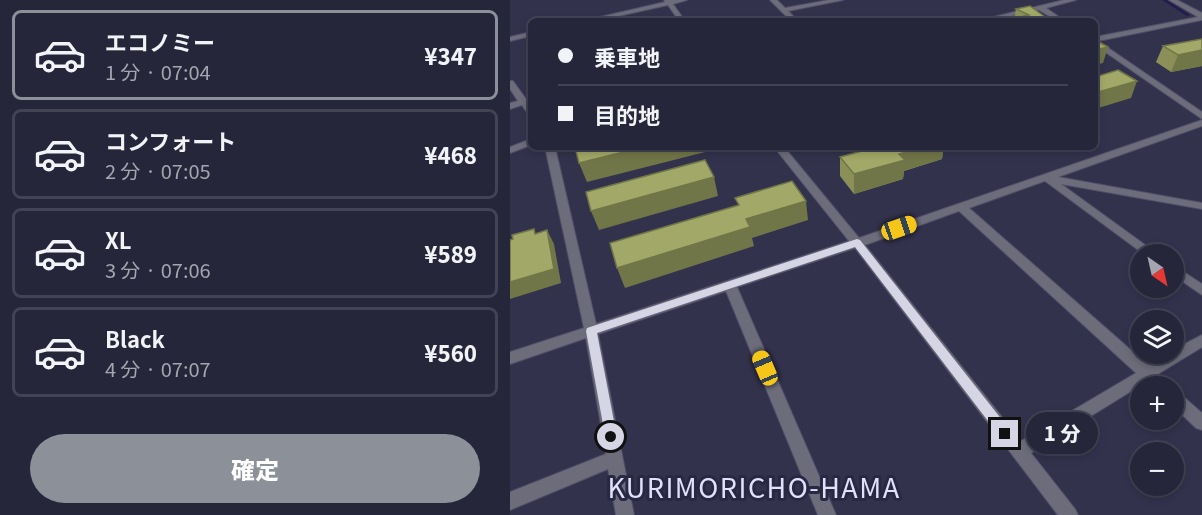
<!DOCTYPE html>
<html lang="ja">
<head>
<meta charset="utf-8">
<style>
  body { margin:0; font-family:Georgia,"Noto Sans JP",serif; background:#2e2e42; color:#f1f3f6; height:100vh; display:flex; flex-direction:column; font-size:22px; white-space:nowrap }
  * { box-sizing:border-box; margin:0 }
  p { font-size:20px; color:#a4a5af }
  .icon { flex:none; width:33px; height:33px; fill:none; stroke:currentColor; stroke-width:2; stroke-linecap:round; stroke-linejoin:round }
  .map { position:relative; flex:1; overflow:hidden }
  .details { display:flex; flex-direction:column; background:#26263a; width:510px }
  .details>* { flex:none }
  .hud { position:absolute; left:18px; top:18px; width:570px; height:132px; border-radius:9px; box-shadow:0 3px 9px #0003,0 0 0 2px #424354; display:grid; align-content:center; height:132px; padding:0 30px; background:#26263a }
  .needle { width:39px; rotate:146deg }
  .fabs { position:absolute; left:620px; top:244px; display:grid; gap:12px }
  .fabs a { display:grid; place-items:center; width:54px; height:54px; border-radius:50%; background:#26263a; box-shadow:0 3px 9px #0003,0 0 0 2px #424354; font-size:30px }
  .end { position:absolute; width:27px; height:27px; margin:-14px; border:8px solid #d5d5e6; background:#111; box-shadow:0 0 0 3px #111 }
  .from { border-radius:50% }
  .bubble { position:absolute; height:42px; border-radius:21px; background:#26263a; box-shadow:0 3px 9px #0003,0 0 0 2px #424354; font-size:20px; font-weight:800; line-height:42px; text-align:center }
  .car { position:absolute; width:18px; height:36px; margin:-18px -9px; border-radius:8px; box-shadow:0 0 4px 2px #0007; background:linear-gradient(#f5c518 24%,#345 0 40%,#f5c518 0 76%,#345 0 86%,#f5c518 0) }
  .hud b { display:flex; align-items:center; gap:21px; height:57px; font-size:22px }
  .hud b+b { border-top:2px solid #424354 }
  .hud i { width:15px; height:15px; background:#f1f3f6 }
  ul { padding:10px 0 0; list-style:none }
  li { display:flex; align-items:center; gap:18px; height:90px; margin:0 12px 9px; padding:0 18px; border:3px solid #424354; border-radius:9px }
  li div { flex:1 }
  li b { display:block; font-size:22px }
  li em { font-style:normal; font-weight:800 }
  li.active { border-color:#8c9099 }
  li>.icon { width:54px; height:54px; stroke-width:1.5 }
  .action { display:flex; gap:12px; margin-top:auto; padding:12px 30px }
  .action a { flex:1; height:69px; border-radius:36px; background:#8c9099; color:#fff; font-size:24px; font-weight:800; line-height:69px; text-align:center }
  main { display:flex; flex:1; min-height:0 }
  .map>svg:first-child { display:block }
</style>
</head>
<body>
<main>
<section class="details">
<ul>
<li class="active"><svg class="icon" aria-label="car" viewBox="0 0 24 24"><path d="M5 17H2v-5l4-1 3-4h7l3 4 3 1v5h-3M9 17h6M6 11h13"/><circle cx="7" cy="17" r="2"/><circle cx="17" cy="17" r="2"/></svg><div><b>エコノミー</b><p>1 分 · 07:04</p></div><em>¥347</em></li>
<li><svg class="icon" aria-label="car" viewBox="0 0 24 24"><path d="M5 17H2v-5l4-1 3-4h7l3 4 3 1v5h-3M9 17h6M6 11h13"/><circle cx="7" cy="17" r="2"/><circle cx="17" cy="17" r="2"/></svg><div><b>コンフォート</b><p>2 分 · 07:05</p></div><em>¥468</em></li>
<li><svg class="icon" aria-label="car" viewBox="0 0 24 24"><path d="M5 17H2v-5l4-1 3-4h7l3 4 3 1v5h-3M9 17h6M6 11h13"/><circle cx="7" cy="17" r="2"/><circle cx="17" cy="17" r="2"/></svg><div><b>XL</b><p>3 分 · 07:06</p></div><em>¥589</em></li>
<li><svg class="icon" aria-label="car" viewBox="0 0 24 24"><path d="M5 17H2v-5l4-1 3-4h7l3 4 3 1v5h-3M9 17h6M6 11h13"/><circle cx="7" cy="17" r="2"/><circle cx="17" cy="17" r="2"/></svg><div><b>Black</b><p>4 分 · 07:07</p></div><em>¥560</em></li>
</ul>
<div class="action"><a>確定</a></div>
</section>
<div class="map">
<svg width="692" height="515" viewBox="0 0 692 515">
  <rect width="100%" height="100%" fill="#33324d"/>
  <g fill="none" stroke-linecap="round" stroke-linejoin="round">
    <polygon fill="#221b4c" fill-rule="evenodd" points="652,0 657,0 680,15 677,16"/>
    <g stroke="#504f69" stroke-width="2">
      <g id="minor">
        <polygon points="154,0 177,0 163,4 175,21 169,21 158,5 86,21 73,21 155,2"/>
        <polygon points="260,0 267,0 275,8 319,0 333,0 278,11 288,21 281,21"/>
        <polygon points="554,0 566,0 536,8 555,21 547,21 529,10 479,21 467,21"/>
        <polygon points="659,0 667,0 692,13 692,20 588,41 692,112 692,119 585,45 585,37 688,17"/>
        <polygon points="21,32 21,36 0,41 0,37"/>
        <polygon points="0,81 3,81 21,106 21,115 18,114 12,105 0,109 0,103 8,101 0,89"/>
        <path d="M692,120v6l-144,51 144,26v6l-141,-25 98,71h-14l-100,-74 -76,27 179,157 19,-11h6v-4l29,-15v12l-44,27 11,13h-17l-6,-5 -115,71 44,56 3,6h-20l-203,-267 -118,39 99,228h-18l-92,-224 -128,43 36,181h-18l-8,-46 -98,41v-18l96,-38 -20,-116 -76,26v-12l74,-24 -39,-181h10l41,177 253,-83 -75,-94h10l75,91zM449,211l177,162 -115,68 -156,-196z"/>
        <polygon points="21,139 21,145 0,153 0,147"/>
        <polygon points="663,265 692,284 692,295 663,275"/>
        <polygon points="663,390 668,392 692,413 692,430 686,428 663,406"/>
      </g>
    </g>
    <use href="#minor" fill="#6c6c7a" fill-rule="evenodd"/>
  </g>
  <g fill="#8b9059">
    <polygon points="506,9 535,17 534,21 505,21 504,20"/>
    <polygon points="692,39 692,66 661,72 646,62 653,46"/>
    <polygon points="433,151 432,159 394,171 393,179 344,194 330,176 330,157"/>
  </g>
  <g fill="#717648">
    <polygon points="535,17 534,21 518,21 518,19"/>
    <polygon points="598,47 593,63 585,65 585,50"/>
    <polygon points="692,50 692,66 661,72 668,55"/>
    <polygon points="627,81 621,98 585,109 585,93"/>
    <polygon points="134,147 215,147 77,182 69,163"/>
    <polygon points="412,147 447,147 433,151 432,159 394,171 393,179 344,194 344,174 389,154"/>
    <polygon points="204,177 208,196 89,230 81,211"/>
    <polygon points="296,201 298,220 242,238 244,246 115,288 107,268 236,219"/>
    <polygon points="37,230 44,244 51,283 0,299 0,282"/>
  </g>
  <g fill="#a2a867" stroke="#717648" stroke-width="1.5">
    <polygon points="520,6 535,17 518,19 514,16 519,15 506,9"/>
    <polygon points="692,39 692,50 668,55 653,46"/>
    <polygon points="585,40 598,47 585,50"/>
    <polygon points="608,70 627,81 585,93 585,77"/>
    <polygon points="65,147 134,147 69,163"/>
    <polygon points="367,147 412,147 389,154 395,160 344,174 330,157"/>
    <polygon points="195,160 204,177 81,211 76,192"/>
    <polygon points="282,181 296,201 236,219 240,227 107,268 100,243 229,205 225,198"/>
    <polygon points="24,229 25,234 37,230 44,269 0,282 0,240 3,239 2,235"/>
  </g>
  <polygon fill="#d5d5e6" points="347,239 350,240 500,430 502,434 500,438 491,438 345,247 87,333 107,437 105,441 96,441 76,331 77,328"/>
  <g text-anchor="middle" stroke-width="6" stroke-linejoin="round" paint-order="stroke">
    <g font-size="27" letter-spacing="1.5" fill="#e1e1fc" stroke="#292842">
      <text x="244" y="498">KURIMORICHO-HAMA</text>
    </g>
  </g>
</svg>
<div class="fabs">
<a><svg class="needle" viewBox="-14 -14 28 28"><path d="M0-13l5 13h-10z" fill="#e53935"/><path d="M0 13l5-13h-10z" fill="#a4a5af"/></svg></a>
<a><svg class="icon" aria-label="layers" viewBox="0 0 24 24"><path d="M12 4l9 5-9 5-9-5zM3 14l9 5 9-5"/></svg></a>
<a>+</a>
<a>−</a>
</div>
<i class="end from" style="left:101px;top:437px"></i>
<i class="end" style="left:495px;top:434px"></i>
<div class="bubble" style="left:516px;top:412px;width:72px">1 分</div>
<i class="car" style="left:389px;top:228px;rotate:71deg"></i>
<i class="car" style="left:255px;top:368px;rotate:337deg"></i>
<div class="hud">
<b><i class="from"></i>乗車地</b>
<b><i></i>目的地</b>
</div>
</div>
</main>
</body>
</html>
